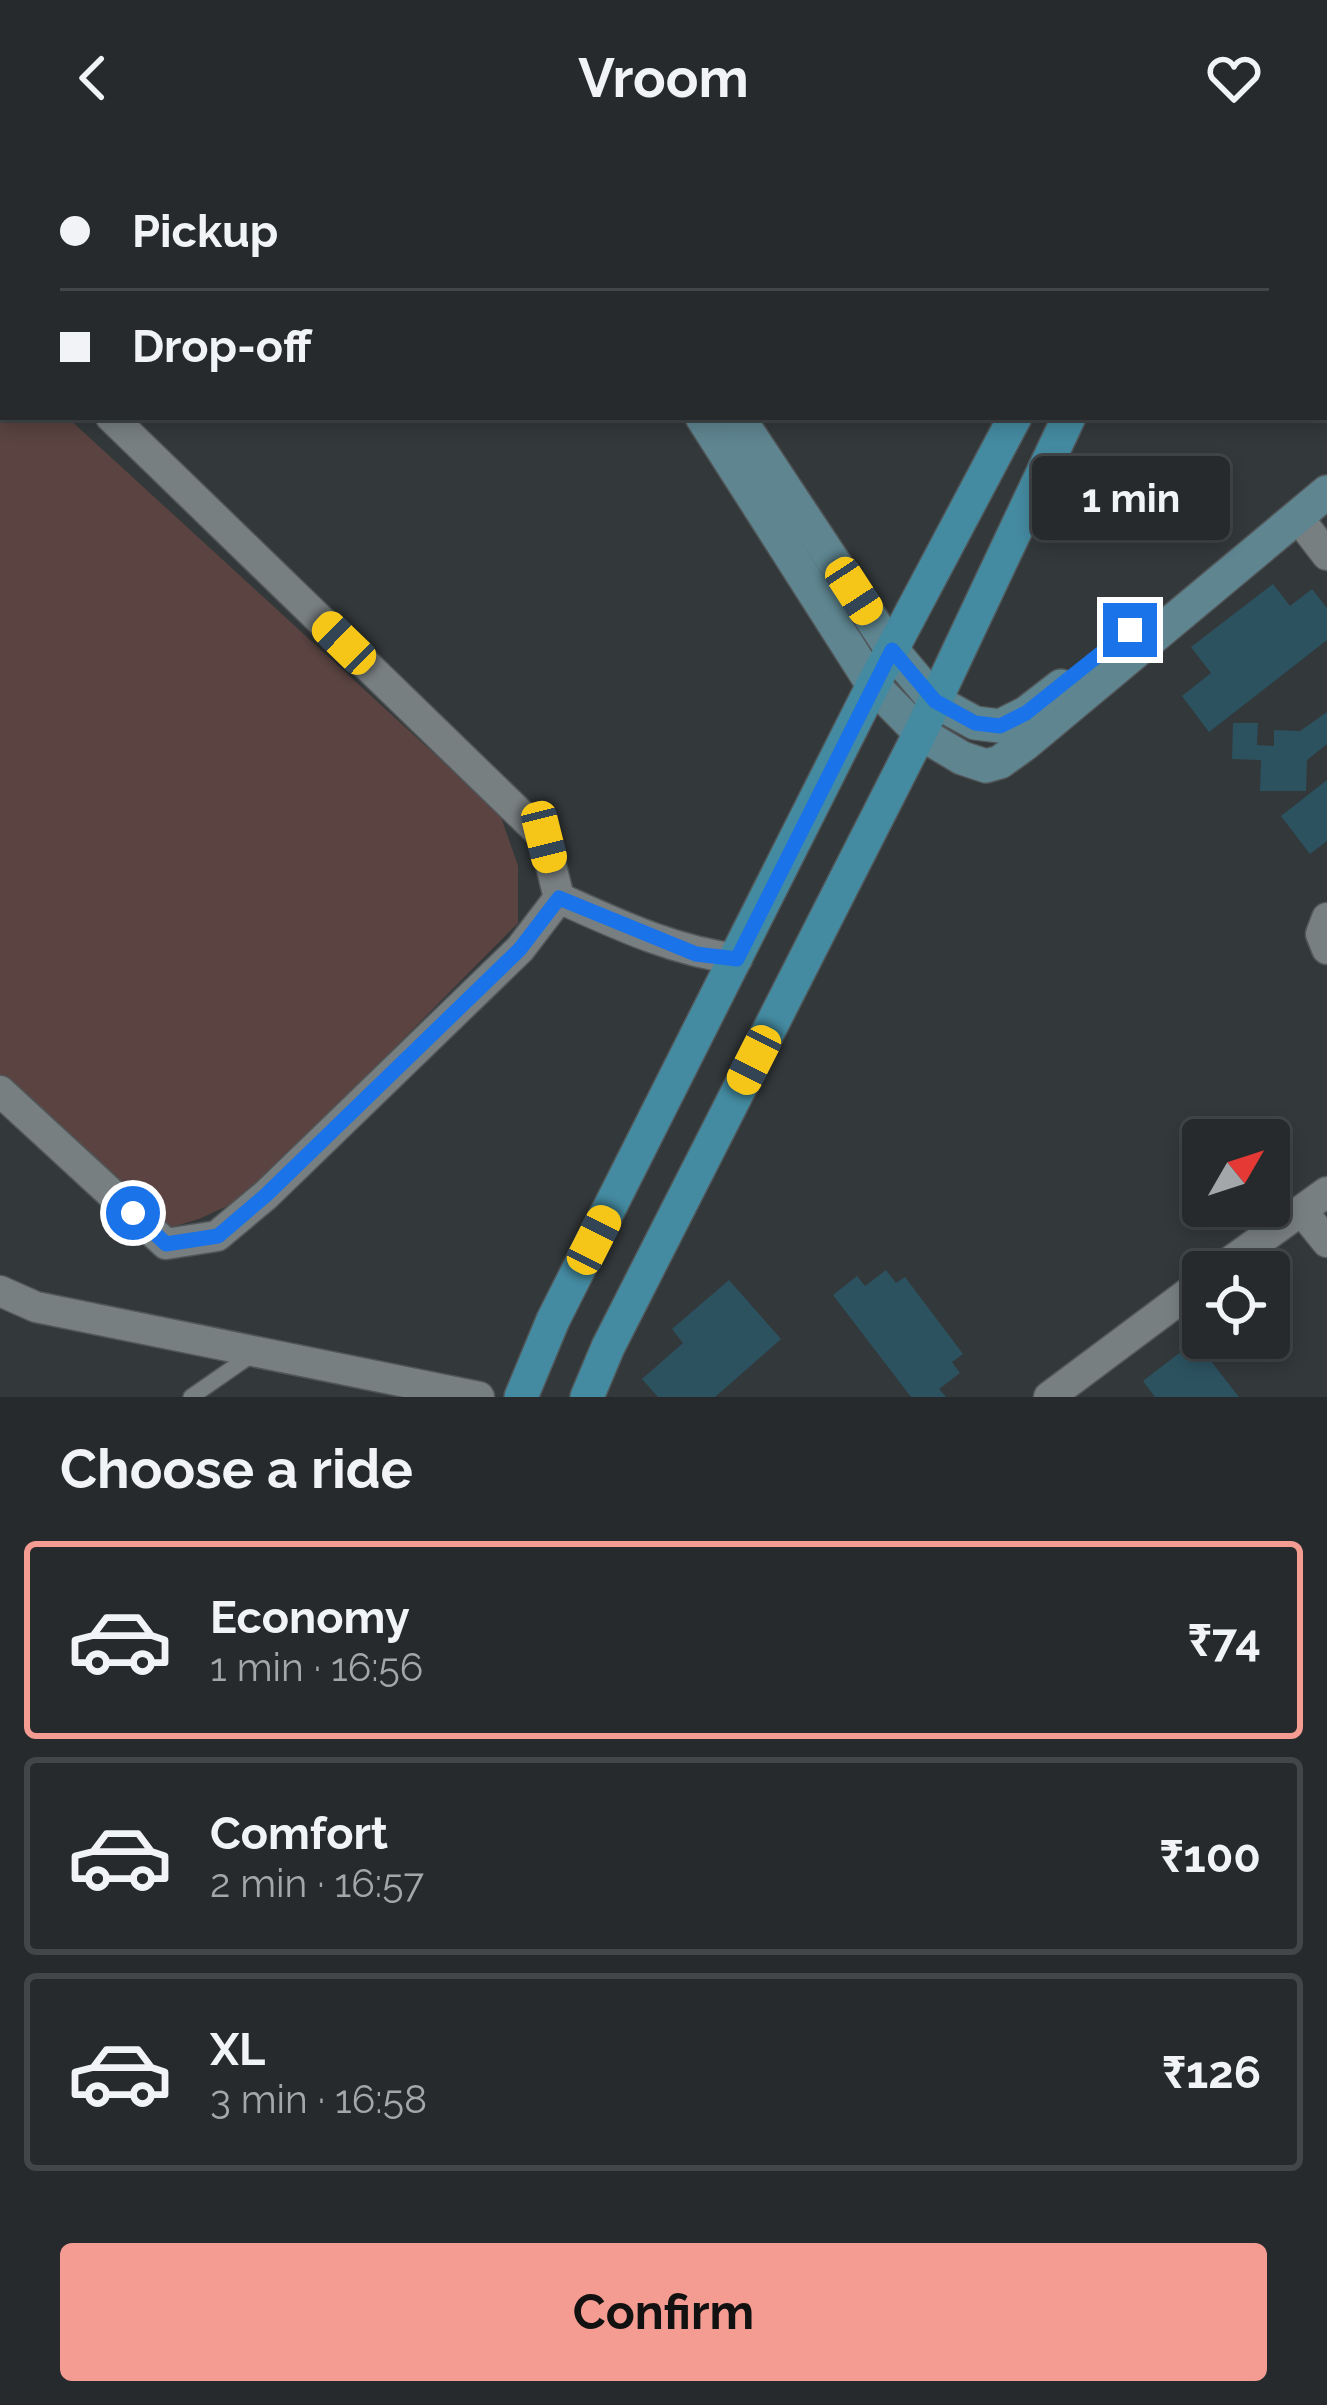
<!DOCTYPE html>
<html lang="en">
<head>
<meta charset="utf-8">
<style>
  body { margin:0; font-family:Raleway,sans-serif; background:#2e3234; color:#f1f3f6; height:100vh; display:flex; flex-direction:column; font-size:45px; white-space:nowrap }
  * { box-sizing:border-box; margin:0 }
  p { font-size:39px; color:#a4a7a9 }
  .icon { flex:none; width:66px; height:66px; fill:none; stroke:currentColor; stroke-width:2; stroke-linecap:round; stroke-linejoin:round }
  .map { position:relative; height:1241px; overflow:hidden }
  .panel { display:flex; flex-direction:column; background:#262a2c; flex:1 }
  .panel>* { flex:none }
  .guide { position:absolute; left:0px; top:0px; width:1329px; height:264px; box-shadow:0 6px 18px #0003,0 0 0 3px #424648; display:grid; align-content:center; height:264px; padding:0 60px; background:#262a2c }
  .needle { width:78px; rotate:51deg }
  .fabs { position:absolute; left:1182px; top:963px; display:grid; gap:24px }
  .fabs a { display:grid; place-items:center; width:108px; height:108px; border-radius:12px; background:#262a2c; box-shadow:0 6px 18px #0003,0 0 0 3px #424648; font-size:60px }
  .end { position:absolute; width:54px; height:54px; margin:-27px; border:15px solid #1a73e8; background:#fff; box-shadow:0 0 0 6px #fff }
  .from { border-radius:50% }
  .bubble { position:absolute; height:84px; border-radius:12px; background:#262a2c; box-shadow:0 6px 18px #0003,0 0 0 3px #424648; font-size:39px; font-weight:700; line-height:84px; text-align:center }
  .car { position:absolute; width:36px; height:72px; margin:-36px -18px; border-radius:15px; box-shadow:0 0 9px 3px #0007; background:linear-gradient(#f5c518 24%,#345 0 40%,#f5c518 0 76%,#345 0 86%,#f5c518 0) }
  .guide b { display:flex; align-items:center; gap:42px; height:114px; font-size:45px }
  .guide b+b { border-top:3px solid #424648 }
  .guide i { width:30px; height:30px; background:#f1f3f6 }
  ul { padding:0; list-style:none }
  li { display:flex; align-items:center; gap:36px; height:198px; margin:0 24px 18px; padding:0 36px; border:6px solid #424648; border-radius:12px }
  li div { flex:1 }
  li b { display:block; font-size:45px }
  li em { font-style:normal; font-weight:700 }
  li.on { border-color:#f59c92 }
  li>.icon { width:108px; height:108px; stroke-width:1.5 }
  h2 { padding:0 60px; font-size:54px; line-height:144px }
  .cta { display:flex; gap:24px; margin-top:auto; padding:24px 60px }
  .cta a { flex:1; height:138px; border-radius:12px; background:#f59c92; color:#111; font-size:48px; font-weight:700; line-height:138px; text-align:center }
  header { display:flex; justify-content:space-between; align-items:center; height:156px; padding:0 60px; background:#262a2c; font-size:54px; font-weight:700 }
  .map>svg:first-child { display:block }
</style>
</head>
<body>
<header><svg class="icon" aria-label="back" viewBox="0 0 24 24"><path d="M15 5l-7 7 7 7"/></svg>Vroom<svg class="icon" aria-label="heart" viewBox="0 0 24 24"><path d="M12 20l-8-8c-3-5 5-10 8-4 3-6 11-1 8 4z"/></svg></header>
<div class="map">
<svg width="1327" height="1241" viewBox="0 0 1327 1241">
  <rect width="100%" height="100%" fill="#33383a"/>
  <polygon fill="#5a4340" points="0,200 3,261 67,261 500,658 518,710 518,767 247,1041 199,1063 159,1075 0,926"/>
  <g fill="#2c5260">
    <polygon points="1273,428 1290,450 1312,433 1327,452 1327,484 1209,576 1182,540 1211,517 1191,491"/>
    <polygon points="1327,556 1327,588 1307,604 1306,635 1260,635 1261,604 1232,603 1233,567 1258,567 1257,589 1274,590 1274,574 1300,575"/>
    <polygon points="1327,624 1327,685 1310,698 1281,660"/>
    <polygon points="886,1114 896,1127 905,1121 963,1198 952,1206 960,1217 939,1233 946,1241 911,1241 833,1139 857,1120 865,1130"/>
    <polygon points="729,1124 781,1183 715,1241 658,1241 642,1223 683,1187 672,1173"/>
    <polygon points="1195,1185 1239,1241 1155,1241 1143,1225"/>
  </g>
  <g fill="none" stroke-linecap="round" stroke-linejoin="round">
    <g stroke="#515658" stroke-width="18">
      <polyline id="service" points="191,1241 253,1198"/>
    </g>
    <g stroke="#515658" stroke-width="33">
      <g id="minor">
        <polyline points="14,0 17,3"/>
        <polyline points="87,3 90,0"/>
        <polyline points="212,3 214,0"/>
        <polyline points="0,153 3,156"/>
        <polyline points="1297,360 1327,399"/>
        <path d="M559,742c58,26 114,53 178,61"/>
        <polyline points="1327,762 1321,778 1327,793"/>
        <polyline points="0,935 166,1088 217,1080 266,1039 520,793 559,742 544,681 111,261"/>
        <polyline points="1302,1055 1327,1086"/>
        <polyline points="1216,1116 1327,1036"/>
        <polyline points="0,1135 36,1151 479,1241"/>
        <polyline points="1049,1241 1203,1126"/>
      </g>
    </g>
    <g stroke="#515658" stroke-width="36">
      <g id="secondary">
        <polyline points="591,0 592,3"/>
        <polyline points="621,0 622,3"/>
        <polyline points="702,261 873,529 920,577 962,602 986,610 1000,606 1025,588 1327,336"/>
        <polyline points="738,261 892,494 935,545 975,567 1000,570 1026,557 1061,530"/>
      </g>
    </g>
    <g stroke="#515658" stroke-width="36">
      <g id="primary">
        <polyline points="1152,3 1154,0"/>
        <polyline points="1191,3 1193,0"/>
        <polyline points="521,1241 553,1164 873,529 1015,261"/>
        <polyline points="587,1241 608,1191 920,577 1069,261"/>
      </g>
    </g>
    <use href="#service" stroke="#787f81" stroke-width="15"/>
    <use href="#minor" stroke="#787f81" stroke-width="30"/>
    <use href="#secondary" stroke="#5e8590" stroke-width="33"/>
    <use href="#primary" stroke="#448aa0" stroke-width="33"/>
  </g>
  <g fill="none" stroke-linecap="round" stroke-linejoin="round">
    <polyline stroke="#1a73e8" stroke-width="15" points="133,1057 166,1088 218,1080 266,1039 520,793 559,742 696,798 737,803 892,494 935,545 975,567 1000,570 1026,557 1130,474"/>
  </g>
</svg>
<div class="fabs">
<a><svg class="needle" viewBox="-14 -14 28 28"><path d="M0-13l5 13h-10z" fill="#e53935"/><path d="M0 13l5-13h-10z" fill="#a4a7a9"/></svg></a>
<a><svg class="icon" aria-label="locate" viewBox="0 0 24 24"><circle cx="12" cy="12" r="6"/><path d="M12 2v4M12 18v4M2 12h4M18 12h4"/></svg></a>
</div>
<i class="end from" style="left:133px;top:1057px"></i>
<i class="end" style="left:1130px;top:474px"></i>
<div class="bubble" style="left:1032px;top:300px;width:198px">1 min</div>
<i class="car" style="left:854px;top:435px;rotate:147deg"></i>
<i class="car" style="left:344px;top:487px;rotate:314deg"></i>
<i class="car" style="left:544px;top:681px;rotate:166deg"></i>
<i class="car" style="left:754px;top:904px;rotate:207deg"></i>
<i class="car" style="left:594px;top:1084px;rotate:27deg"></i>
<div class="guide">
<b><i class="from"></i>Pickup</b>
<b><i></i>Drop-off</b>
</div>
</div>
<section class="panel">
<h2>Choose a ride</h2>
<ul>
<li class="on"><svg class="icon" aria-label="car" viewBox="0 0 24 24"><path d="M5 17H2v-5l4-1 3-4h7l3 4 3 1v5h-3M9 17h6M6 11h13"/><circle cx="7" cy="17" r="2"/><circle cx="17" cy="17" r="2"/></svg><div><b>Economy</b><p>1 min · 16:56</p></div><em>₹74</em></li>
<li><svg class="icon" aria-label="car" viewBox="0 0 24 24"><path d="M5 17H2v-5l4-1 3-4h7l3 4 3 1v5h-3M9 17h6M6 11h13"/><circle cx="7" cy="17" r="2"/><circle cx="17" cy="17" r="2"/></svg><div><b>Comfort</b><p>2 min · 16:57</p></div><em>₹100</em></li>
<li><svg class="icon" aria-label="car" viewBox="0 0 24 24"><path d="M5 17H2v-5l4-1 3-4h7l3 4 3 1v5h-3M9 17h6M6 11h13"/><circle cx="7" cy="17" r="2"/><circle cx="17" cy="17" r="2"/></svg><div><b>XL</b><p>3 min · 16:58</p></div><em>₹126</em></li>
</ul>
<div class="cta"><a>Confirm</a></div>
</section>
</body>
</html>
